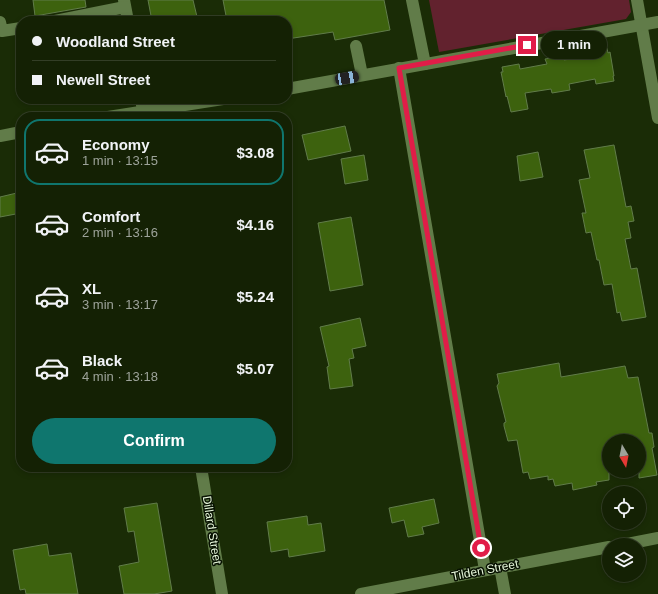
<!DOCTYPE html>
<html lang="en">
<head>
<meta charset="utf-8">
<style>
  body { margin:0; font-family:Arial,sans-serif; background:#212e13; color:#f1f3f6; height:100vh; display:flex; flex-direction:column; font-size:15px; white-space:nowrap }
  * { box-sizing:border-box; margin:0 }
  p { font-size:13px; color:#9da39a }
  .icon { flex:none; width:22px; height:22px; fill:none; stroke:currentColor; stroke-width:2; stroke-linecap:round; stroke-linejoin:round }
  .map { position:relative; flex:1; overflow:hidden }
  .drawer { position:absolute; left:16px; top:112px; width:276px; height:360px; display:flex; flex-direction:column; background:#142104; border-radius:16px; box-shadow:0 2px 6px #0003,0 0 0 1px #333e26 }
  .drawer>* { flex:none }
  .guide { position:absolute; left:16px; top:16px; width:276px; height:88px; border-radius:16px; box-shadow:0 2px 6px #0003,0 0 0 1px #333e26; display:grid; align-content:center; height:88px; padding:0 16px; background:#142104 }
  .needle { width:26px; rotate:170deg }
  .fabs { position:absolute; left:602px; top:434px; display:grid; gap:8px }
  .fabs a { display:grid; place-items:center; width:44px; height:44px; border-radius:50%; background:#142104; box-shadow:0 2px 6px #0003,0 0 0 1px #333e26; font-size:20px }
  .end { position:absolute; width:18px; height:18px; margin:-9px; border:5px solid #e11d48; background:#fff; box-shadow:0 0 0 2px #fff }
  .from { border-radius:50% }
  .bubble { position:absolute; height:28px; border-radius:14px; background:#142104; box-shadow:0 2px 6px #0003,0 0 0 1px #333e26; font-size:13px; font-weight:700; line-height:28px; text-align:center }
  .car { position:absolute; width:12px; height:24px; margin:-12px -6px; border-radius:5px; box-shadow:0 0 3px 1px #0007; background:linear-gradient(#222 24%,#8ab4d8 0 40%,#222 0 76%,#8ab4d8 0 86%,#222 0) }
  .guide b { display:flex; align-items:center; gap:14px; height:38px; font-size:15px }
  .guide b+b { border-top:1px solid #333e26 }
  .guide i { width:10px; height:10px; background:#f1f3f6 }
  ul { padding:7px 0 0; list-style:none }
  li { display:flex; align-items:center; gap:12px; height:66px; margin:0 8px 6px; padding:0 8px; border:2px solid transparent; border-radius:16px }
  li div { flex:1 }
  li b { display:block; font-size:15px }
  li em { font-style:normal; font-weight:700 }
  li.on { border-color:#0f766e }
  li>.icon { width:36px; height:36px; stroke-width:1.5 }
  .primary-button { display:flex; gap:8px; margin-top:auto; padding:8px 16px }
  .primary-button a { flex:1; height:46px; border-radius:24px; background:#0f766e; color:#fff; font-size:16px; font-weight:700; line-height:46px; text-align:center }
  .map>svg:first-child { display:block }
</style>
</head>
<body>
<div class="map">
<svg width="658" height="594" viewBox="0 0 658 594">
  <rect width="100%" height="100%" fill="#1a2c06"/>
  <polygon fill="#62222e" points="429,0 629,0 631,12 626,19 439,52"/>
  <g fill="#3d620e" stroke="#617c4a">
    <polygon points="33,0 85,0 86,7 35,16"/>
    <polygon points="148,0 193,0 198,21 152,21"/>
    <polygon points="223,0 384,0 390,30 335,40 333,32 287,39 287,21 227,21"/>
    <polygon points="607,48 608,53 610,52 614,76 613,76 614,81 596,84 595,79 569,84 570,90 552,93 551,89 525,93 528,109 511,112 507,96 506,97 501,72 503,72 502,67 519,64 520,69 547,64 545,59 563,56 564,60 590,56 589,50"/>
    <polygon points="345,126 351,151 308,160 302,135"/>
    <polygon points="614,145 626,207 631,206 634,221 628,222 631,238 625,239 631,269 637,268 646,317 622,321 620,312 617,313 612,284 604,285 599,260 597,260 591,232 586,233 582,213 586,213 579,180 590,178 584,150"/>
    <polygon points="538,152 543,177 520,181 517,156"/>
    <polygon points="364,155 368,180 345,184 341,159"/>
    <polygon points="21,192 21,213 0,217 0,197"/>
    <polygon points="351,217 363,285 330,291 318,223"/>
    <polygon points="360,318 366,346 352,349 354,358 349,359 353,386 330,389 327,367 329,366 320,327"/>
    <polygon points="559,363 561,377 625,366 628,378 638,377 649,433 652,433 654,447 652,448 657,475 639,478 639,441 609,441 609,480 596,482 597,485 573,490 572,483 555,486 553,479 548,480 548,476 530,479 528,472 523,473 517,440 508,441 504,426 504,423 506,422 497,386 499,383 497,374"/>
    <polygon points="434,499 439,523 422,527 424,534 408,537 404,520 392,523 389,508"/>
    <polygon points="157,503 172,591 154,594 124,594 119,566 139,562 134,531 128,532 124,508"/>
    <polygon points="307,516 308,525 321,523 325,551 289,557 288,549 271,552 267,522"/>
    <polygon points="47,544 49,556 71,553 78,594 26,594 25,589 20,590 13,550"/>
  </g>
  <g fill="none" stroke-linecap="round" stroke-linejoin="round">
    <g stroke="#617c49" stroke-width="12">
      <polyline points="124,0 128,21"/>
      <polyline points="412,0 425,64"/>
      <polyline points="637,0 658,118"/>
      <polyline points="55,21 125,7"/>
      <polyline points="0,22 2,31 21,28"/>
      <polyline points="356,46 362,75"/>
      <polyline points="399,68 485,570"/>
      <polyline points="287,89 658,22"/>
      <polyline points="141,99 144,117"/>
      <polyline points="108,117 223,99"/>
      <polyline points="0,136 21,132"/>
      <polyline points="201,467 222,594"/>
      <polyline points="622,545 658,538"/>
      <polyline points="500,567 505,594"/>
      <polyline points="361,594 609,547"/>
    </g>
  </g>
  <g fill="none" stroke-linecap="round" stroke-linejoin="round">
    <polyline stroke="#e11d48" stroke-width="5" points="481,548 399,68 527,45"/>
  </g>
  <g text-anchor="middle" stroke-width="3" stroke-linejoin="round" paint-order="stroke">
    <g font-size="12" fill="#e8f8dc" stroke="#081202">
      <text transform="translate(212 530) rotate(81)" y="4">Dillard Street</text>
      <text transform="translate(485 570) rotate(-11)" y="4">Tilden Street</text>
    </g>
  </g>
</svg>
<div class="fabs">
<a><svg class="needle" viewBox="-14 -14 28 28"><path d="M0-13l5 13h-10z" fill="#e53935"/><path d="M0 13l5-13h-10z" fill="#9da39a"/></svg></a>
<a><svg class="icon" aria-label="locate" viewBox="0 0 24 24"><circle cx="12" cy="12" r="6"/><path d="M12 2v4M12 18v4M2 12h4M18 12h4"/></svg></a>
<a><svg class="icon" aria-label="layers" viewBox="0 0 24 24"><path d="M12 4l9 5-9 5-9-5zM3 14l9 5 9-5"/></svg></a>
</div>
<i class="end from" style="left:481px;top:548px"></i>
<i class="end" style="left:527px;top:45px"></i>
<div class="bubble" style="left:541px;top:31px;width:66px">1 min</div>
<i class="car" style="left:347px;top:78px;rotate:80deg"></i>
<div class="guide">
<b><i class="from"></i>Woodland Street</b>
<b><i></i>Newell Street</b>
</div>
<section class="drawer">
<ul>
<li class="on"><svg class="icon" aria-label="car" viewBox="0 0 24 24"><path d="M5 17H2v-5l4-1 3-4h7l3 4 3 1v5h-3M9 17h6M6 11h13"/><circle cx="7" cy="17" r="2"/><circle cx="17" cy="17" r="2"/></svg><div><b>Economy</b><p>1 min · 13:15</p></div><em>$3.08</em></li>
<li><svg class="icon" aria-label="car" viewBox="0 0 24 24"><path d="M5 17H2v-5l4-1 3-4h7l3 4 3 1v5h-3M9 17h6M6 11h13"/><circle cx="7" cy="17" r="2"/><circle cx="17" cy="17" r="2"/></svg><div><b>Comfort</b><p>2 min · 13:16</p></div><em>$4.16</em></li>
<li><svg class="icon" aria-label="car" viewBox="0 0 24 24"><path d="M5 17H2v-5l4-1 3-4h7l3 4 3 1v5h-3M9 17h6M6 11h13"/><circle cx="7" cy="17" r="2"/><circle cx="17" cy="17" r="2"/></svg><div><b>XL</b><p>3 min · 13:17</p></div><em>$5.24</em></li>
<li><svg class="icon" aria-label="car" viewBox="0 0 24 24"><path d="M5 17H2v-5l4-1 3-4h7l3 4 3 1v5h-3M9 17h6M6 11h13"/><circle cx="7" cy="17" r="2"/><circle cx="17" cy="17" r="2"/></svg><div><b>Black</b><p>4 min · 13:18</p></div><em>$5.07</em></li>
</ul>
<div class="primary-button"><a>Confirm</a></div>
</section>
</div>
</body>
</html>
